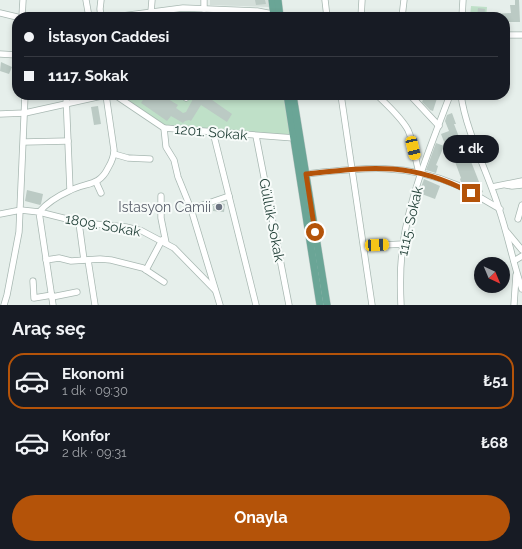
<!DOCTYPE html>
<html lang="tr">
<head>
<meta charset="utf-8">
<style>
  body { margin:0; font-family:Raleway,sans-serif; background:#242831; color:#f1f3f6; height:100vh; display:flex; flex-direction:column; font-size:15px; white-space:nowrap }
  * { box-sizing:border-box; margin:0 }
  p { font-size:13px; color:#9ea1a6 }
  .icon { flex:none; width:22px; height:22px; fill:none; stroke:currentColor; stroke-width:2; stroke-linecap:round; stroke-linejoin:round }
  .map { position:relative; height:305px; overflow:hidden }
  .side { display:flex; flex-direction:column; background:#171b24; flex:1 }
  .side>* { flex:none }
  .top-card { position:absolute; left:12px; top:12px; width:498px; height:88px; border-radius:16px; box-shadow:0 2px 6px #0003; display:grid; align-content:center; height:88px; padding:0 12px; background:#171b24 }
  .needle { width:26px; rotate:136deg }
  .controls { position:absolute; left:474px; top:257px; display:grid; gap:8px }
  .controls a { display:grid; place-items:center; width:36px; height:36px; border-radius:50%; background:#171b24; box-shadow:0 2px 6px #0003; font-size:20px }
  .end { position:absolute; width:18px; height:18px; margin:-9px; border:5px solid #b45309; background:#fff; box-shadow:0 0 0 2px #fff }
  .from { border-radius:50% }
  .bubble { position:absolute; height:28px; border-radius:14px; background:#171b24; box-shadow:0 2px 6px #0003; font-size:13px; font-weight:700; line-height:28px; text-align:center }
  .car { position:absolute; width:12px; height:24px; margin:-12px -6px; border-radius:5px; box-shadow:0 0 3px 1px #0007; background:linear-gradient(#f5c518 24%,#345 0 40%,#f5c518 0 76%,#345 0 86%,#f5c518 0) }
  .top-card b { display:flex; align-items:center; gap:14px; height:38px; font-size:15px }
  .top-card b+b { border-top:1px solid #363941 }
  .top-card i { width:10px; height:10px; background:#f1f3f6 }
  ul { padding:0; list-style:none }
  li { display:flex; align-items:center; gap:12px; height:56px; margin:0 8px 6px; padding:0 4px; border:2px solid transparent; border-radius:16px }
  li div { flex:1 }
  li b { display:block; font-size:15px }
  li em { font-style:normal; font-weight:700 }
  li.current { border-color:#b45309 }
  li>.icon { width:36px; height:36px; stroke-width:1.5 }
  h2 { padding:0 12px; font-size:18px; line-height:48px }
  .primary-button { display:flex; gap:8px; margin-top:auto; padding:8px 12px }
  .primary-button a { flex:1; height:46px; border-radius:24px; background:#b45309; color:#fff; font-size:16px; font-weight:700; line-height:46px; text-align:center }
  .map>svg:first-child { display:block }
</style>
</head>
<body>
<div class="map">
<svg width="522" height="305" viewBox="0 0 522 305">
  <rect width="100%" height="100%" fill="#e6efeb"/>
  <polygon fill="#d4dfda" points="210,0 269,0 270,7 210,5"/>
  <g fill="#bfe0c8">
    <polygon points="471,6 487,7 486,17 470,17"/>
    <polygon points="191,12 258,15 272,17 143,17 172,13"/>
    <polygon points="117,95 284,95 291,135 165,126"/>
  </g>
  <g fill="#bbcac4">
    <polygon points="255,0 265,0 266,4 256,5"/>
    <polygon points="515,0 519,0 520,22 505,22 505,17 493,17 493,14 511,13 510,5 515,5"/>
    <polygon points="478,8 485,9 484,17 477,17"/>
    <polygon points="1,62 12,67 9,74 0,71"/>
    <polygon points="146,95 167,95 168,99 178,105 176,108 183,113 186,112 193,99 189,95 205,95 232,114 227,122 201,105 191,121 189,120 185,121 183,123 171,116 167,121 141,103"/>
    <polygon points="425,95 438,95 433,111 430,110 422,102"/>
    <polygon points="98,106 101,124 94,125 91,107"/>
    <polygon points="452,113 456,124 454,124 461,142 463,142 474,169 483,192 481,193 470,187 469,183 466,184 461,182 460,179 461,178 454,159 450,160 445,146 446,147 441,134 449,131 445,121 447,115"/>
    <polygon points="436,143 444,146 436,165 438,166 436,173 426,170"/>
    <polygon points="424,179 440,186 435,199 419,193"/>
    <polygon points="27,190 43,194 41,204 40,205 25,201"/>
    <polygon points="221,203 225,204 224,212 213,211 213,206"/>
  </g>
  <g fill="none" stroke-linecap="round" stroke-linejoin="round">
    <g stroke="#a8b8b2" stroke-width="7">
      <g id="minor">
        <polyline points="86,0 89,17"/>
        <polyline points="101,0 100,9 101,17"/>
        <polyline points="204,0 204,9"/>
        <polyline points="325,0 327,17"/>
        <polyline points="151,12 152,0"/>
        <polyline points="0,13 17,17"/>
        <polyline points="22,17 23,0"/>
        <polyline points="114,17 183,8 257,11 288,17"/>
        <polyline points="361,17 362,0"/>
        <polyline points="402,17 404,0"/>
        <polyline points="462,17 463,0"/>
        <polyline points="505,35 522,35"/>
        <polyline points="0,54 17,55"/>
        <polyline points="66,95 70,190"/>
        <path d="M106,95l8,55c0,7 -3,13 -6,18 -9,19 -22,14 -39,23 -11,5 -22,12 -30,21l44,11 43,4 16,4 32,17 41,42"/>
        <polyline points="115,95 164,128 294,138"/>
        <polyline points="182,95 186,98"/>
        <polyline points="341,95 372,305"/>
        <path d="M377,95c10,10 24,22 31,35 6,13 7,29 11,42"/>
        <polyline points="410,95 439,126"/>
        <path d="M461,95c5,37 27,78 38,114 9,26 14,54 23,80"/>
        <polyline points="0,114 25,113 106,95"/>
        <polyline points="164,128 166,147 174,160 178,177 191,209 220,305"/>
        <polyline points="213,132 256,305"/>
        <polyline points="256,136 289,305"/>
        <polyline points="24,142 68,141"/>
        <polyline points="114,154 128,158 150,159"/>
        <path d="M306,174c55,-6 98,-12 151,11 15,7 29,16 43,24"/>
        <polyline points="96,182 101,193"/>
        <polyline points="506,185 512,186 522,185"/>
        <polyline points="492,187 522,181"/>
        <polyline points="161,196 161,218 166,243"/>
        <polyline points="191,209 229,196"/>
        <polyline points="0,214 21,210 39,212 53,305"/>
        <polyline points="518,219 522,205"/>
        <polyline points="79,223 84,260"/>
        <polyline points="507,232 522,250"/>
        <polyline points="364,246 403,244"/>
        <polyline points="46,260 59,258 71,261 100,259 111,260 143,268 164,282"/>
        <polyline points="88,260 95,305"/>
        <polyline points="514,261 522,256"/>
        <polyline points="146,270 162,240"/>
        <polyline points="33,281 34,298 52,295"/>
        <polyline points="52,297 77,292"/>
        <polyline points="4,305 7,295 19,232 25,95"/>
        <path d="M401,305c-1,-20 -1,-41 2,-61 7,-50 29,-101 47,-149"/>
        <polyline points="514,305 516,275"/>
      </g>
    </g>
    <g stroke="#c2cac8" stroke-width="8">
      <g id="major">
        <polyline points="272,0 274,17"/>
        <polyline points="278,0 280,17"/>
        <polyline points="287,95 320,305"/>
        <polyline points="293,95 327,305"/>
      </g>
    </g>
    <use href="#minor" stroke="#fff" stroke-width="5.5"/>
    <use href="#major" stroke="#6aa596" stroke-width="7"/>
  </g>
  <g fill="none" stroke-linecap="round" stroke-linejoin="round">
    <path stroke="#b45309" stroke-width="5" d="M315,232l-9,-58c64,-7 105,-13 165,19"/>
  </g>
  <circle fill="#6b7280" stroke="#f7fbf9" stroke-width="1.5" cx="219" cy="207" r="4"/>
  <g text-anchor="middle" stroke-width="4" stroke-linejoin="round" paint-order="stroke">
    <g font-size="14" fill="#24423a" stroke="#f7fbf9">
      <text transform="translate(211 132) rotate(5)" y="5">1201. Sokak</text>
      <text transform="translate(272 220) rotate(79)" y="5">Güllük Sokak</text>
      <text transform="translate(410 221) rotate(-77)" y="5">1115. Sokak</text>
      <text transform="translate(103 225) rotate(10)" y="5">1809. Sokak</text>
    </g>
    <g font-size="14" fill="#5b616d" stroke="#f7fbf9" text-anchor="end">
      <text x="211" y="212">Istasyon Camii</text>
    </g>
  </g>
</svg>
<div class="controls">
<a><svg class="needle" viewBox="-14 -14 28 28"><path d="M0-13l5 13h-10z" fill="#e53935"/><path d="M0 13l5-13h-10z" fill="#9ea1a6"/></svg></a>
</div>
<i class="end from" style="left:315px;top:232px"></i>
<i class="end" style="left:471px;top:193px"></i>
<div class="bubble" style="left:443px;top:135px;width:56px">1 dk</div>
<i class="car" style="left:413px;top:148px;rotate:167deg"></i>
<i class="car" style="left:377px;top:245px;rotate:87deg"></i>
<div class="top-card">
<b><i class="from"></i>İstasyon Caddesi</b>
<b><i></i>1117. Sokak</b>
</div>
</div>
<section class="side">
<h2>Araç seç</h2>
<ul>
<li class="current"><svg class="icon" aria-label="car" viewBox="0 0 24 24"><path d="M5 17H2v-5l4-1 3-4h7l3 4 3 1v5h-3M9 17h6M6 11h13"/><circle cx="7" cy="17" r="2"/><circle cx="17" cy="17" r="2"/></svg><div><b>Ekonomi</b><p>1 dk · 09:30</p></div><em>₺51</em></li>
<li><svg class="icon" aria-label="car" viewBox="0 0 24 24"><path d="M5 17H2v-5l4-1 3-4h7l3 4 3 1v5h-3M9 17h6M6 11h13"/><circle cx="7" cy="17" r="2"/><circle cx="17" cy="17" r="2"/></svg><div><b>Konfor</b><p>2 dk · 09:31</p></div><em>₺68</em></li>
</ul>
<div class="primary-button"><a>Onayla</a></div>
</section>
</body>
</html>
